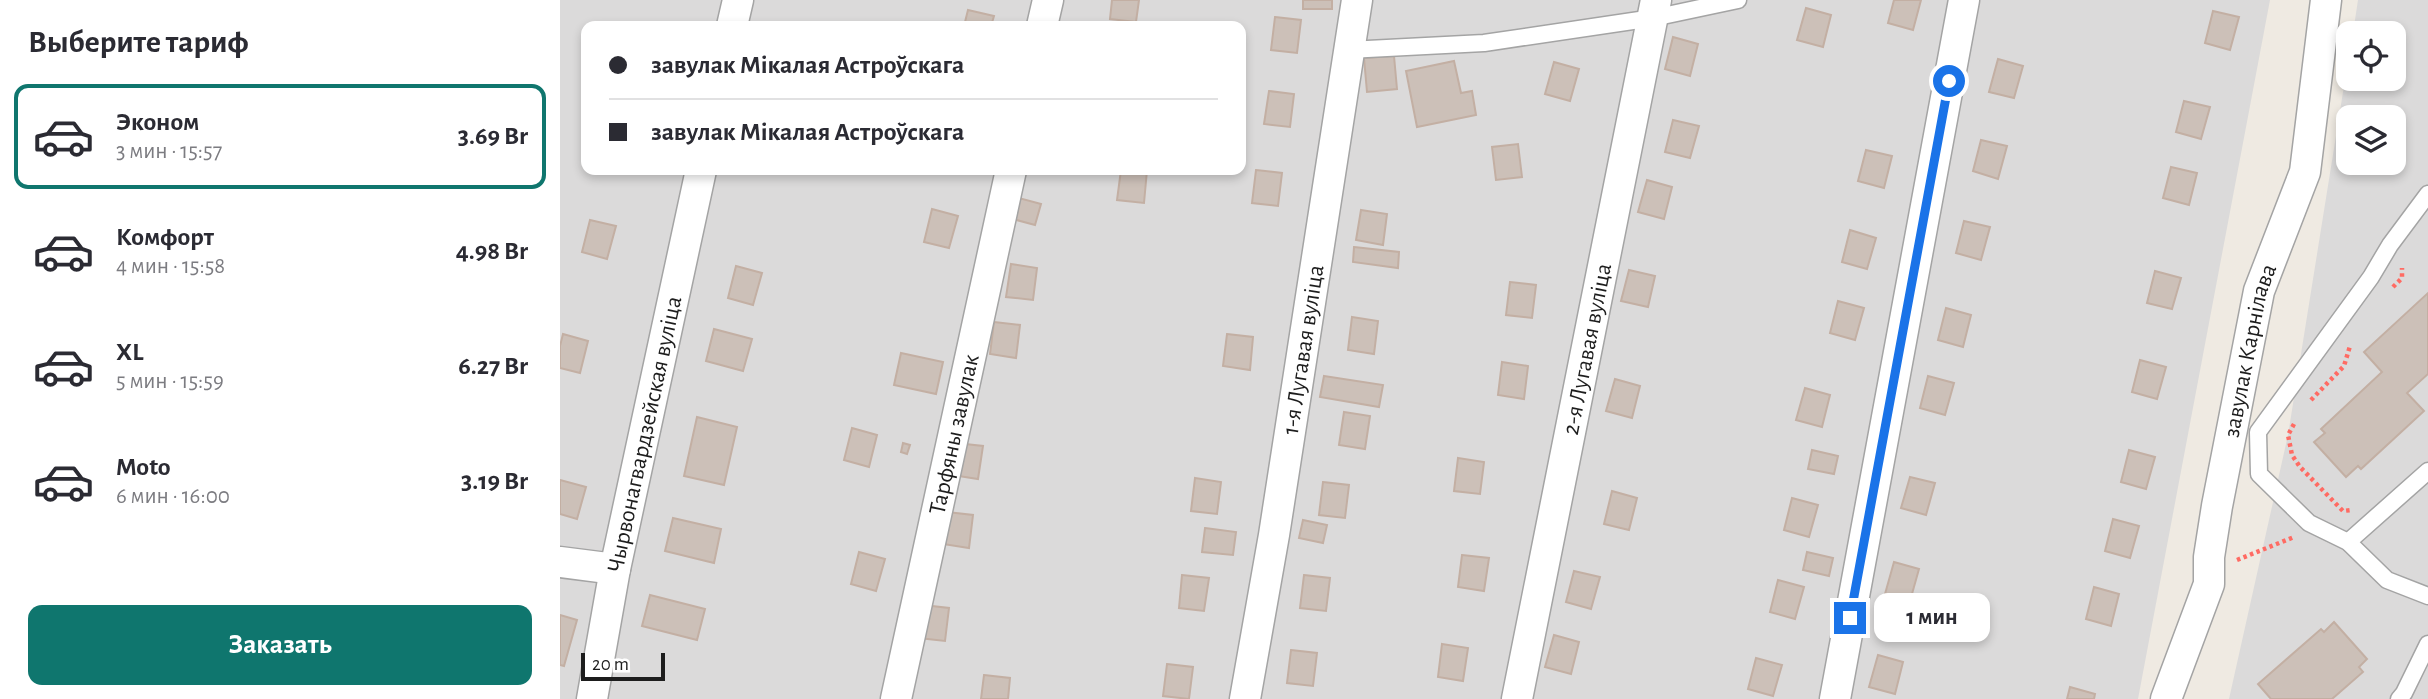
<!DOCTYPE html>
<html lang="ru">
<head>
<meta charset="utf-8">
<style>
  body { margin:0; font-family:"Alegreya Sans",sans-serif; background:#f7f7f7; color:#2b2b33; height:100vh; display:flex; flex-direction:column; font-size:26px; white-space:nowrap }
  * { box-sizing:border-box; margin:0 }
  p { font-size:23px; color:#7c7c81 }
  .icon { flex:none; width:38px; height:38px; fill:none; stroke:currentColor; stroke-width:2; stroke-linecap:round; stroke-linejoin:round }
  .map { position:relative; flex:1; overflow:hidden }
  .side { display:flex; flex-direction:column; background:#fff; width:560px }
  .side>* { flex:none }
  .banner { position:absolute; left:21px; top:21px; width:665px; height:154px; border-radius:14px; box-shadow:0 4px 10px #0003; display:grid; align-content:center; height:154px; padding:0 28px; background:#fff }
  .tools { position:absolute; left:1776px; top:21px; display:grid; gap:14px }
  .tools a { display:grid; place-items:center; width:70px; height:70px; border-radius:14px; background:#fff; box-shadow:0 4px 10px #0003; font-size:35px }
  .scale { position:absolute; left:21px; bottom:18px; width:84px; box-sizing:border-box; padding-left:7px; border:4px solid #1d1d1d; border-top:0; font-size:19px; line-height:24px; white-space:nowrap; color:#1d1d1d; -webkit-text-stroke:5px #fff; paint-order:stroke }
  .end { position:absolute; width:32px; height:32px; margin:-16px; border:9px solid #1a73e8; background:#fff; box-shadow:0 0 0 4px #fff }
  .from { border-radius:50% }
  .bubble { position:absolute; height:49px; border-radius:14px; background:#fff; box-shadow:0 4px 10px #0003; font-size:23px; font-weight:700; line-height:49px; text-align:center }
  .banner b { display:flex; align-items:center; gap:24px; height:66px; font-size:26px }
  .banner b+b { border-top:2px solid #e1e1e2 }
  .banner i { width:18px; height:18px; background:#2b2b33 }
  ul { padding:0; list-style:none }
  li { display:flex; align-items:center; gap:21px; height:105px; margin:0 14px 10px; padding:0 14px; border:4px solid transparent; border-radius:14px }
  li div { flex:1 }
  li b { display:block; font-size:26px }
  li em { font-style:normal; font-weight:700 }
  li.active { border-color:#0f766e }
  li>.icon { width:63px; height:63px; stroke-width:1.5 }
  h2 { padding:0 28px; font-size:32px; line-height:84px }
  .cta { display:flex; gap:14px; margin-top:auto; padding:14px 28px }
  .cta a { flex:1; height:80px; border-radius:14px; background:#0f766e; color:#fff; font-size:28px; font-weight:700; line-height:80px; text-align:center }
  main { display:flex; flex:1; min-height:0 }
  .map>svg:first-child { display:block }
</style>
</head>
<body>
<main>
<section class="side">
<h2>Выберите тариф</h2>
<ul>
<li class="active"><svg class="icon" aria-label="car" viewBox="0 0 24 24"><path d="M5 17H2v-5l4-1 3-4h7l3 4 3 1v5h-3M9 17h6M6 11h13"/><circle cx="7" cy="17" r="2"/><circle cx="17" cy="17" r="2"/></svg><div><b>Эконом</b><p>3 мин · 15:57</p></div><em>3.69 Br</em></li>
<li><svg class="icon" aria-label="car" viewBox="0 0 24 24"><path d="M5 17H2v-5l4-1 3-4h7l3 4 3 1v5h-3M9 17h6M6 11h13"/><circle cx="7" cy="17" r="2"/><circle cx="17" cy="17" r="2"/></svg><div><b>Комфорт</b><p>4 мин · 15:58</p></div><em>4.98 Br</em></li>
<li><svg class="icon" aria-label="car" viewBox="0 0 24 24"><path d="M5 17H2v-5l4-1 3-4h7l3 4 3 1v5h-3M9 17h6M6 11h13"/><circle cx="7" cy="17" r="2"/><circle cx="17" cy="17" r="2"/></svg><div><b>XL</b><p>5 мин · 15:59</p></div><em>6.27 Br</em></li>
<li><svg class="icon" aria-label="car" viewBox="0 0 24 24"><path d="M5 17H2v-5l4-1 3-4h7l3 4 3 1v5h-3M9 17h6M6 11h13"/><circle cx="7" cy="17" r="2"/><circle cx="17" cy="17" r="2"/></svg><div><b>Moto</b><p>6 мин · 16:00</p></div><em>3.19 Br</em></li>
</ul>
<div class="cta"><a>Заказать</a></div>
</section>
<div class="map">
<svg width="1868" height="699" viewBox="0 0 1868 699">
  <rect width="100%" height="100%" fill="#efeae2"/>
  <g fill="#dbdada" fill-rule="evenodd">
    <path d="M0,0h1710l-132,699h-1578zM26,26h655v144h-655z"/>
    <path d="M1798,0h70v699h-199l59,-264 60,-374v18h46v-46h-41zM1788,117h46v46h-46z"/>
  </g>
  <g fill="#ccc0b8" stroke="#c3afa3" stroke-width="2">
    <polygon points="552,0 579,0 576,22 550,19"/>
    <rect x="743" y="0" width="29" height="9"/>
    <polygon points="1334,0 1361,0 1353,30 1328,23"/>
    <polygon points="1246,8 1271,15 1263,47 1237,40"/>
    <polygon points="408,10 434,16 431,26 404,26"/>
    <polygon points="1653,11 1679,17 1670,50 1645,43"/>
    <polygon points="715,17 741,20 737,53 711,50"/>
    <polygon points="1113,37 1138,44 1130,76 1105,69"/>
    <polygon points="834,56 837,89 807,92 804,58"/>
    <polygon points="1438,59 1463,66 1454,98 1429,92"/>
    <polygon points="894,61 901,93 912,91 916,115 857,127 846,71"/>
    <polygon points="994,62 1019,69 1010,101 985,94"/>
    <polygon points="709,91 734,94 730,127 704,124"/>
    <polygon points="1624,101 1650,107 1641,139 1616,132"/>
    <polygon points="1113,120 1139,126 1130,158 1105,152"/>
    <polygon points="1421,140 1447,146 1438,179 1413,171"/>
    <polygon points="958,144 962,177 936,180 932,147"/>
    <polygon points="1306,150 1332,156 1324,188 1298,181"/>
    <polygon points="1611,167 1637,173 1629,205 1603,198"/>
    <polygon points="561,170 587,170 584,203 557,200"/>
    <polygon points="696,170 722,173 718,206 692,203"/>
    <polygon points="1087,180 1112,187 1104,219 1078,212"/>
    <polygon points="455,197 481,204 475,225 449,218"/>
    <polygon points="372,209 398,216 389,248 364,242"/>
    <polygon points="801,210 827,214 823,245 796,240"/>
    <polygon points="30,220 56,226 47,259 22,252"/>
    <polygon points="1404,221 1430,227 1421,260 1396,253"/>
    <polygon points="1290,230 1316,238 1307,269 1282,262"/>
    <polygon points="794,247 839,252 838,268 793,262"/>
    <polygon points="451,264 477,268 473,300 446,297"/>
    <polygon points="176,266 202,273 193,305 168,298"/>
    <polygon points="1069,270 1095,276 1088,307 1061,301"/>
    <polygon points="1595,271 1621,278 1612,309 1587,303"/>
    <polygon points="950,282 976,285 972,318 946,315"/>
    <polygon points="1868,293 1868,374 1847,393 1864,411 1801,469 1798,466 1786,477 1754,442 1765,433 1761,429 1822,372 1804,352"/>
    <polygon points="1278,301 1304,308 1295,340 1270,333"/>
    <polygon points="1386,308 1411,315 1403,347 1378,340"/>
    <polygon points="792,317 818,321 814,354 788,350"/>
    <polygon points="434,322 460,325 456,358 430,354"/>
    <polygon points="154,329 192,339 183,371 146,361"/>
    <polygon points="3,334 28,341 20,373 0,368 0,346"/>
    <polygon points="667,334 693,337 690,370 663,366"/>
    <polygon points="341,353 383,362 376,394 334,385"/>
    <polygon points="1580,360 1606,367 1597,399 1572,392"/>
    <polygon points="942,362 968,366 964,399 938,395"/>
    <polygon points="764,376 823,385 819,407 760,397"/>
    <polygon points="1368,376 1394,383 1385,415 1360,408"/>
    <polygon points="1055,379 1080,386 1072,418 1046,411"/>
    <polygon points="1245,388 1270,395 1262,427 1236,420"/>
    <polygon points="784,412 810,416 805,449 779,445"/>
    <polygon points="137,417 177,427 164,485 124,476"/>
    <polygon points="292,428 317,435 309,467 284,460"/>
    <polygon points="343,443 350,445 347,454 341,452"/>
    <polygon points="396,443 423,446 418,479 392,475"/>
    <polygon points="1252,450 1278,456 1274,474 1248,469"/>
    <polygon points="1569,450 1595,457 1586,489 1561,482"/>
    <polygon points="898,458 924,462 920,494 894,491"/>
    <polygon points="1350,477 1375,483 1366,515 1341,508"/>
    <polygon points="635,478 661,482 657,514 631,511"/>
    <polygon points="0,480 26,487 17,519 0,514"/>
    <polygon points="763,482 789,485 785,518 759,515"/>
    <polygon points="1052,491 1077,498 1069,530 1044,524"/>
    <polygon points="1232,498 1258,505 1249,537 1224,530"/>
    <polygon points="387,512 413,515 409,548 383,544"/>
    <polygon points="113,518 161,529 154,563 105,551"/>
    <polygon points="1553,519 1579,526 1570,558 1545,551"/>
    <polygon points="743,520 767,525 763,543 739,538"/>
    <polygon points="645,528 676,532 673,555 642,552"/>
    <polygon points="299,552 325,559 316,591 291,584"/>
    <polygon points="1247,552 1273,558 1269,576 1243,570"/>
    <polygon points="902,555 929,558 924,591 898,587"/>
    <polygon points="1334,562 1359,569 1350,601 1325,594"/>
    <polygon points="1014,571 1040,577 1031,609 1006,602"/>
    <polygon points="622,575 649,578 644,611 619,608"/>
    <polygon points="744,575 770,578 766,611 740,608"/>
    <polygon points="1218,580 1244,587 1235,619 1210,612"/>
    <polygon points="1534,587 1559,594 1551,626 1526,619"/>
    <polygon points="90,595 145,609 137,640 82,626"/>
    <polygon points="363,605 389,608 385,641 359,638"/>
    <polygon points="0,615 17,620 4,666 0,665"/>
    <polygon points="1774,622 1807,659 1799,667 1803,672 1772,699 1711,699 1698,684 1761,629 1764,632"/>
    <polygon points="994,635 1019,642 1011,674 985,667"/>
    <polygon points="882,644 908,648 903,681 878,677"/>
    <polygon points="731,650 757,653 753,686 727,683"/>
    <polygon points="1318,655 1343,662 1335,694 1309,687"/>
    <polygon points="1196,658 1222,665 1213,696 1188,689"/>
    <polygon points="607,664 633,667 629,699 603,696"/>
    <polygon points="424,675 450,678 448,699 421,699"/>
    <polygon points="1510,687 1535,694 1534,699 1507,699"/>
  </g>
  <g fill="none" stroke-linecap="round" stroke-linejoin="round">
    <g stroke="#a4a4a4" stroke-width="19">
      <g id="service">
        <polyline points="788,50 924,43 1093,18 1178,0"/>
        <polyline points="1868,194 1830,245 1811,277 1698,432 1699,474 1749,523 1788,542 1827,580 1868,596"/>
        <polyline points="1788,542 1868,471"/>
        <polyline points="1839,699 1844,693 1868,644"/>
      </g>
    </g>
    <g stroke="#a4a4a4" stroke-width="33">
      <g id="minor">
        <polyline points="172,26 178,0"/>
        <polyline points="482,26 488,0"/>
        <polyline points="0,562 55,569"/>
        <path id="s1" d="M32,699l23,-130 86,-399"/>
        <path id="s2" d="M336,699l115,-529"/>
        <path id="s3" d="M685,699l29,-164 83,-535"/>
        <path id="s4" d="M957,699l139,-699"/>
        <polyline points="1275,699 1404,0"/>
        <path id="s5" d="M1606,699l43,-115v-27l8,-51 42,-215 46,-119 21,-172"/>
      </g>
    </g>
    <g stroke="#ff6b63" stroke-width="4.5" stroke-dasharray="3.5 3.5" stroke-linecap="butt">
      <polyline points="1833,287 1842,278 1842,268"/>
      <polyline points="1751,400 1784,366 1790,346"/>
      <polyline points="1734,424 1728,435 1732,455 1740,467 1783,511 1791,510"/>
      <polyline points="1677,560 1734,537"/>
    </g>
    <use href="#service" stroke="#fff" stroke-width="16"/>
    <use href="#minor" stroke="#fff" stroke-width="30"/>
  </g>
  <g fill="none" stroke-linecap="round" stroke-linejoin="round">
    <polyline stroke="#1a73e8" stroke-width="9" points="1290,618 1389,81"/>
  </g>
  <g text-anchor="middle" stroke-width="5" stroke-linejoin="round" paint-order="stroke">
    <g font-size="24" fill="#1d1d1d" stroke="#fff">
      <text dy="8" stroke="none"><textPath href="#s4" startOffset="357">2-я Лугавая вуліца</textPath></text>
      <text dy="8" stroke="none"><textPath href="#s3" startOffset="354">1-я Лугавая вуліца</textPath></text>
      <text dy="8" stroke="none"><textPath href="#s5" startOffset="360">завулак Карнілава</textPath></text>
      <text dy="8" stroke="none"><textPath href="#s1" startOffset="270">Чырвонагвардзейская вуліца</textPath></text>
      <text dy="8" stroke="none"><textPath href="#s2" startOffset="271">Тарфяны завулак</textPath></text>
    </g>
  </g>
</svg>
<div class="tools">
<a><svg class="icon" aria-label="locate" viewBox="0 0 24 24"><circle cx="12" cy="12" r="6"/><path d="M12 2v4M12 18v4M2 12h4M18 12h4"/></svg></a>
<a><svg class="icon" aria-label="layers" viewBox="0 0 24 24"><path d="M12 4l9 5-9 5-9-5zM3 14l9 5 9-5"/></svg></a>
</div>
<div class="scale">20 m</div>
<i class="end from" style="left:1389px;top:81px"></i>
<i class="end" style="left:1290px;top:618px"></i>
<div class="bubble" style="left:1314px;top:593px;width:116px">1 мин</div>
<div class="banner">
<b><i class="from"></i>завулак Мікалая Астроўскага</b>
<b><i></i>завулак Мікалая Астроўскага</b>
</div>
</div>
</main>
</body>
</html>
